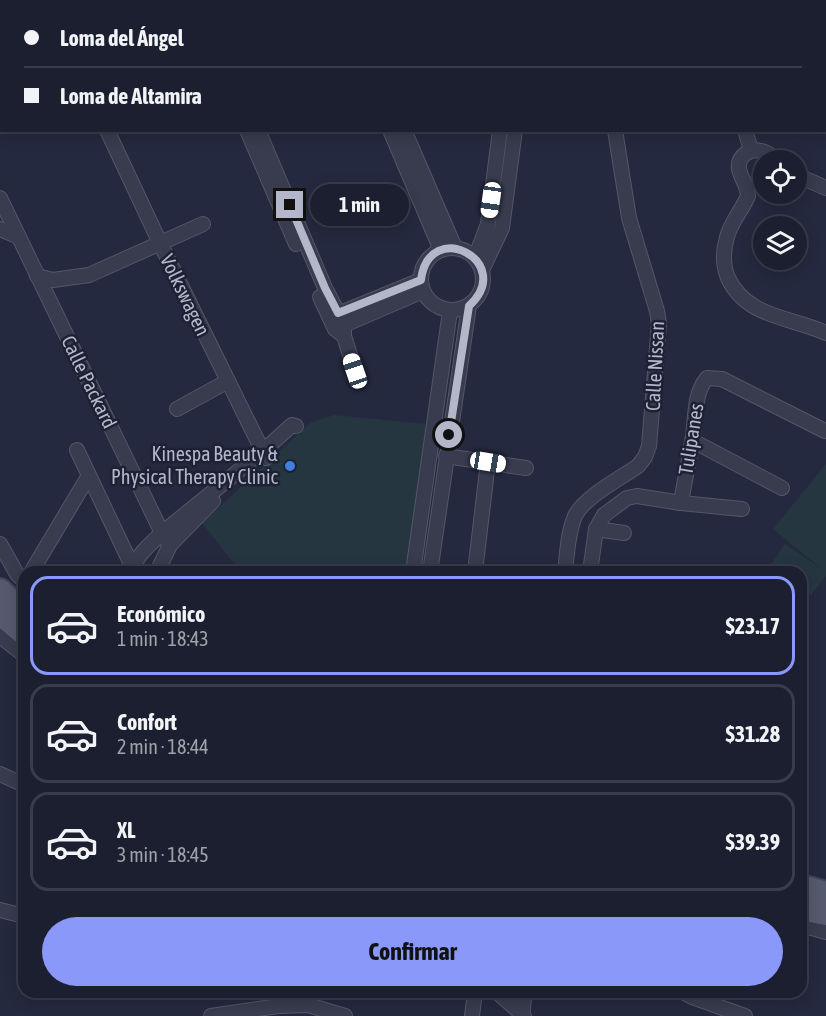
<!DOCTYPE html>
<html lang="es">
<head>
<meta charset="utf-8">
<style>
  body { margin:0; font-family:"Asap Condensed",sans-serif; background:#282c3b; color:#f1f3f6; height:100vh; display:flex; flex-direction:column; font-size:22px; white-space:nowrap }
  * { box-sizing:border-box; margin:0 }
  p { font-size:20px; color:#a0a2aa }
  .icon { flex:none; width:33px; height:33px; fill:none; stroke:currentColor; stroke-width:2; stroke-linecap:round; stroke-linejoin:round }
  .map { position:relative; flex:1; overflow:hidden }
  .side { position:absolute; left:18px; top:566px; width:789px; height:432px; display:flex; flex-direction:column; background:#1b1f2f; border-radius:18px; box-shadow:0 3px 15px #0003,0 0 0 2px #393d4b }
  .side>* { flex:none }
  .top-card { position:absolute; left:0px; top:0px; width:826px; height:132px; box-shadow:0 3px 15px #0003,0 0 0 2px #393d4b; display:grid; align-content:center; height:132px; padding:0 24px; background:#1b1f2f }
  .controls { position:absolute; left:753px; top:150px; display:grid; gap:12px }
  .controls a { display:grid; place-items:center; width:54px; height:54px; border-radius:50%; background:#1b1f2f; box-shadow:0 3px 15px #0003,0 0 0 2px #393d4b; font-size:30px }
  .end { position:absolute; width:27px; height:27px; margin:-14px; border:8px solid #b4b7c9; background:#111; box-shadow:0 0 0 3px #111 }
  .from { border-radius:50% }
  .bubble { position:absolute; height:42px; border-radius:21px; background:#1b1f2f; box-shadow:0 3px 15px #0003,0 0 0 2px #393d4b; font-size:20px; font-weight:700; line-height:42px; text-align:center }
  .car { position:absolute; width:18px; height:36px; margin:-18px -9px; border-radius:8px; box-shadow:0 0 4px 2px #0007; background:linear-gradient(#fff 24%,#345 0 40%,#fff 0 76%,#345 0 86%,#fff 0) }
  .top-card b { display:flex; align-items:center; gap:21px; height:57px; font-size:22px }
  .top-card b+b { border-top:2px solid #393d4b }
  .top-card i { width:15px; height:15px; background:#f1f3f6 }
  ul { padding:10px 0 0; list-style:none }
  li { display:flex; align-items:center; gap:18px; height:99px; margin:0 12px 9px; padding:0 12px; border:3px solid #393d4b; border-radius:18px }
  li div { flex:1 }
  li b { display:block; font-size:22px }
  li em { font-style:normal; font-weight:700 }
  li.active { border-color:#8a99f9 }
  li>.icon { width:54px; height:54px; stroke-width:1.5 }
  .primary-button { display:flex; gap:12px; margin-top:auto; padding:12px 24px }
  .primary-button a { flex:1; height:69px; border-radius:36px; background:#8a99f9; color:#111; font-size:24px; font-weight:700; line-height:69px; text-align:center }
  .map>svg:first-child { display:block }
</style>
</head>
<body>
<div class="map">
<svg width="826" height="1016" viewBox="0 0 826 1016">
  <rect width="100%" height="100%" fill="#24293f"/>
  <g fill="#263640">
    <polygon points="334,415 426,424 407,571 240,571 202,523 310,423"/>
    <polygon points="826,464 826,576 811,595 801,588 801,572 776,571 769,567 785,544 823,570 773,529"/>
  </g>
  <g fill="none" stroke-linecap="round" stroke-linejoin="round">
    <g stroke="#535769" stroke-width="16">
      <g id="minor">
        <polyline points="45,0 46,2"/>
        <polyline points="176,0 177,2"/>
        <polyline points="190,0 191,2"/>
        <polyline points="334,0 335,2"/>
        <polyline points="348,0 349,2"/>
        <polyline points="490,0 491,2"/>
        <polyline points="766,0 769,2"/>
        <polyline points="19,2 23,0"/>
        <polyline points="518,2 518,0"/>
        <polyline points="532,2 532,0"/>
        <polyline points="614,2 614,0"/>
        <polyline points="0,9 2,9"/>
        <polyline points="825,11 826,10"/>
        <polyline points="825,28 826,29"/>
        <polyline points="107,130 160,243 266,458"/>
        <polyline points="247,130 296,244"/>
        <polyline points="258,130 325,288 344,324 344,336 355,371"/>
        <polyline points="390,130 441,250"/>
        <polyline points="404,130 455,248"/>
        <polyline points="745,130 751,150"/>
        <path d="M778,160c-6,-3 -11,-8 -17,-9 -11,-3 -24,5 -22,18 2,10 9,17 9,27 -6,14 -17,26 -21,41 -4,14 -4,29 1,41 19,40 63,39 98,55"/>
        <polyline points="796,175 826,188"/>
        <polyline points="0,198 162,533 170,545"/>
        <polyline points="0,229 19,237"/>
        <circle cx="452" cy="279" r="31"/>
        <polyline points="475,258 488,224 500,130"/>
        <polyline points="482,270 502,228 515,130"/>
        <polyline points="37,276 53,280 89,275 203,224"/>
        <polyline points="320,297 335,329 344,336"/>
        <polyline points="331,317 421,280"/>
        <polyline points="337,328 423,291"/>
        <polyline points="177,409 228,381"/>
        <polyline points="693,441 782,488"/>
        <polyline points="77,450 132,566"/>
        <polyline points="446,456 526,468"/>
        <path d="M681,503c3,-20 8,-41 11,-61 4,-20 1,-48 15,-64l15,1 103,52"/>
        <polyline points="596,529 624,533"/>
        <polyline points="0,544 17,574 24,581"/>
        <polyline points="33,569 88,477"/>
        <path d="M131,572c4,-15 20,-29 31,-39l101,-82 29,-26 4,1"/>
        <polyline points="157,572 170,545 213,501"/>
        <polyline points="413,572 450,311"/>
        <polyline points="430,572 469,306"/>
        <polyline points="475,572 488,462"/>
        <path d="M565,572c2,-18 3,-40 10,-56 9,-19 46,-38 63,-50l7,-9 4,-11 10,-122 -2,-13 -28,-93 -14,-88"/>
        <polyline points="590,572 596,529 604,515 627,498 637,496 681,503 742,509"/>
        <polyline points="0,636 24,655"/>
        <polyline points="0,774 24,785"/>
        <polyline points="0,910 24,916"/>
        <polyline points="801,925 826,932"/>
        <polyline points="497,992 524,1016"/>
        <polyline points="683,992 692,997 745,1016"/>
        <polyline points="211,1016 278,1006 308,1005 345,1016"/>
        <polyline points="472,1016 475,992"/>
        <polyline points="522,1016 525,992"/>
      </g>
    </g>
    <g stroke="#414558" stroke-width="26">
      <g id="primary">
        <polyline points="0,590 24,613"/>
        <polyline points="0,614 24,634"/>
        <polyline points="801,886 826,893"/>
        <polyline points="801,909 826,914"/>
      </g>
    </g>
    <use href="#minor" stroke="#383c4e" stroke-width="14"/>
    <use href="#primary" stroke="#565a6e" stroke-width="22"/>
  </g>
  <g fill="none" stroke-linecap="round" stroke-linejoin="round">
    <path stroke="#b4b7c9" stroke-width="8" d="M290,205l35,83 13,25 83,-33c8,-64 96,-18 48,26l-20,129"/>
  </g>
  <circle fill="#3f7fe0" stroke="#1d2134" stroke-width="2" cx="290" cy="466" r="6"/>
  <g text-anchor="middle" stroke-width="5" stroke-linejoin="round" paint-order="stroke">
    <g font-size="20" fill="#b4b7c9" stroke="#1d2134">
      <text transform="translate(185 295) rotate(64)" y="7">Volkswagen</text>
      <text transform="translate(655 366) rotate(-87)" y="7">Calle Nissan</text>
      <text transform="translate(89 382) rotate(64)" y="7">Calle Packard</text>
      <text transform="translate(691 439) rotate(-81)" y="7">Tulipanes</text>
    </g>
    <g font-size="20" fill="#b4b7c9" stroke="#1d2134" text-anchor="end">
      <text x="278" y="461">Kinespa Beauty &amp;<tspan x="278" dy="23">Physical Therapy Clinic</tspan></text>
    </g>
  </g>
</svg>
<div class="controls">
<a><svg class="icon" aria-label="locate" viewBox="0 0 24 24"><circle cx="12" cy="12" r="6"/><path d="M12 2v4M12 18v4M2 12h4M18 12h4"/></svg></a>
<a><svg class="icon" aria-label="layers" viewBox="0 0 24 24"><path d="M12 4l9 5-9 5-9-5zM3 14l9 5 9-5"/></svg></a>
</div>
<i class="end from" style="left:449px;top:435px"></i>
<i class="end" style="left:290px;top:205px"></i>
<div class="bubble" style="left:310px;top:184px;width:99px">1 min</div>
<i class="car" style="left:491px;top:200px;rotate:188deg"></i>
<i class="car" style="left:355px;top:371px;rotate:341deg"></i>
<i class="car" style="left:488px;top:462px;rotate:99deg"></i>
<div class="top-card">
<b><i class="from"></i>Loma del Ángel</b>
<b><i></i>Loma de Altamira</b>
</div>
<section class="side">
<ul>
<li class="active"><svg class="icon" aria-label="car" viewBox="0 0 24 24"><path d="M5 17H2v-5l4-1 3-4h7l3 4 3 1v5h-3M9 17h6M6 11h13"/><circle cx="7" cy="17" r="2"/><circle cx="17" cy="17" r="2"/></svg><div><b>Económico</b><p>1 min · 18:43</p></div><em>$23.17</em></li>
<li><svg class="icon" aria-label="car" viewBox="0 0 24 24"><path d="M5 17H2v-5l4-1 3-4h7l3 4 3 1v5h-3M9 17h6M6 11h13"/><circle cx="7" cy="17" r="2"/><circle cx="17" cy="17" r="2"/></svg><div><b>Confort</b><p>2 min · 18:44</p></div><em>$31.28</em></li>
<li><svg class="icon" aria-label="car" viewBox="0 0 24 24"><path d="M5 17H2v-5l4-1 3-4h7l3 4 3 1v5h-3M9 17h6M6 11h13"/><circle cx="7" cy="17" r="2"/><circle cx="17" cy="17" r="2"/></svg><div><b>XL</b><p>3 min · 18:45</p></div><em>$39.39</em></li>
</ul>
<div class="primary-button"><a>Confirmar</a></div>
</section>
</div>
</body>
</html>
